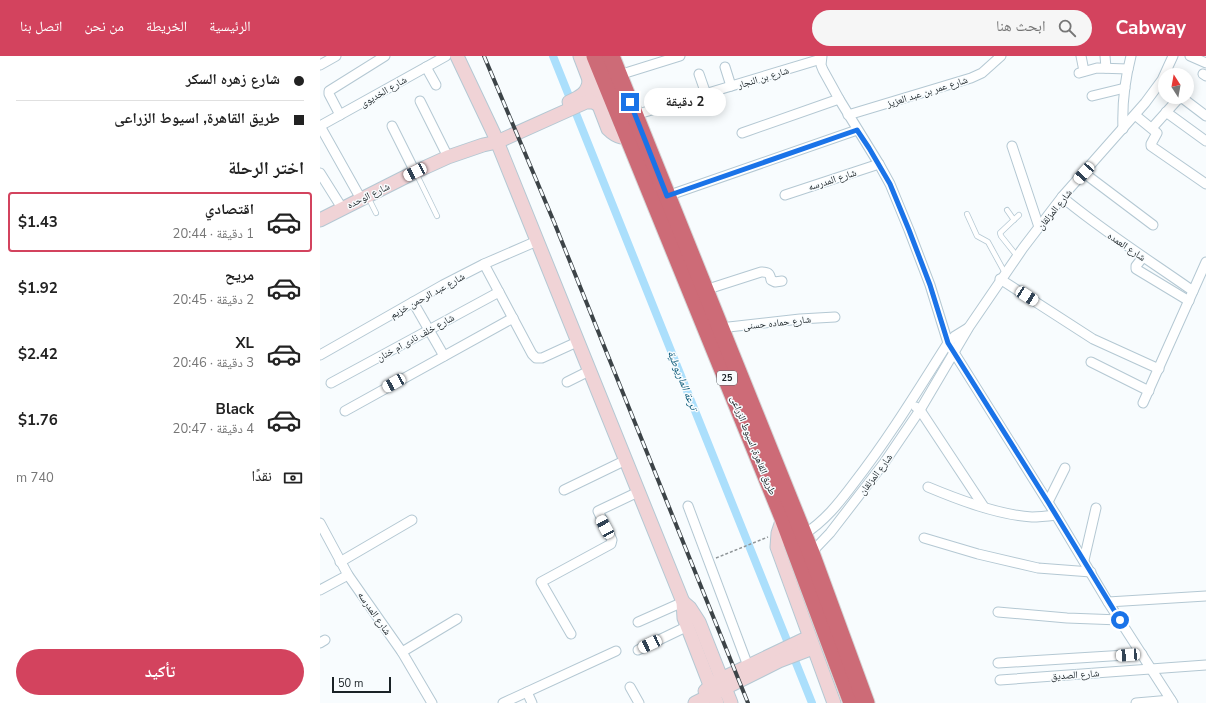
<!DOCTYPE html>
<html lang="ar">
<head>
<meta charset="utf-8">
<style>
  body { margin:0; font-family:"Nunito Sans","Noto Naskh Arabic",sans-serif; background:#f6f6f6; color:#222; direction:rtl; height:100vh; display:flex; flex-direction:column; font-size:15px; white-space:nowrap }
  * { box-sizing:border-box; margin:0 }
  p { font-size:13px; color:#767676 }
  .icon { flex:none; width:22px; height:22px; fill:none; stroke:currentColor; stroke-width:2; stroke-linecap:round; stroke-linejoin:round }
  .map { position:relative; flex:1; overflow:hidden; direction:ltr }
  .sheet { display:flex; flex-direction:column; background:#fff; width:320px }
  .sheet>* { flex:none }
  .banner { display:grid; align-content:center; height:88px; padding:0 16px; background:#fff }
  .needle { width:26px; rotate:349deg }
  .tools { position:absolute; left:838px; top:12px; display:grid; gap:8px }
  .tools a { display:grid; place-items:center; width:36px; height:36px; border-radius:50%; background:#fff; box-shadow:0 2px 10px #0003; font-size:20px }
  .scale { position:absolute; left:12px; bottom:10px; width:59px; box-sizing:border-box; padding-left:4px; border:2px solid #1a2226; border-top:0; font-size:11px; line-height:14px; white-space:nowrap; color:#1a2226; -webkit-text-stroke:3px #f8fcfe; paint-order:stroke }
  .end { position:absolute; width:18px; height:18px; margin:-9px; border:5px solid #1a73e8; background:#fff; box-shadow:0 0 0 2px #fff }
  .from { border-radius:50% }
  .bubble { position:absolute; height:28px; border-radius:14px; background:#fff; box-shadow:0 2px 10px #0003; font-size:13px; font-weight:700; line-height:28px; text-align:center; direction:rtl }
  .car { position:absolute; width:12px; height:24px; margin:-12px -6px; border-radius:5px; box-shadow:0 0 3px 1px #0007; background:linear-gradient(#fff 24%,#345 0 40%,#fff 0 76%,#345 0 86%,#fff 0) }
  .banner b { display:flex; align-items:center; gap:14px; height:38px; font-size:15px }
  .banner b+b { border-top:1px solid #e0e0e0 }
  .banner i { width:10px; height:10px; background:#222 }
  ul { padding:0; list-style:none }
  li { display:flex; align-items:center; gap:12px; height:60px; margin:0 8px 6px; padding:0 8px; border:2px solid transparent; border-radius:4px }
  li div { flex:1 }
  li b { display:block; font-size:15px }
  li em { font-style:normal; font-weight:700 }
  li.current { border-color:#d3435e }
  li>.icon { width:36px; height:36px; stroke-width:1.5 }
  h2 { padding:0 16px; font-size:18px; line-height:48px }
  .pay { display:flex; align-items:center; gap:10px; height:44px; padding:0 16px; font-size:15px }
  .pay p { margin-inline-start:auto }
  .button { display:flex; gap:8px; margin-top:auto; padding:8px 16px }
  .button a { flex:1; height:46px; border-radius:24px; background:#d3435e; color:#fff; font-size:16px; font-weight:700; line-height:46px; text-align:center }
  header { display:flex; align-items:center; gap:24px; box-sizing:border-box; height:56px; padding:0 20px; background:#d3435e; color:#fff }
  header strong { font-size:19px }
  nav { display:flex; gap:22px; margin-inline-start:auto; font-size:14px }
  .search { width:280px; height:36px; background:#f6f6f6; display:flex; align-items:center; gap:10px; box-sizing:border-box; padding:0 14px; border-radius:22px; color:#767676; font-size:15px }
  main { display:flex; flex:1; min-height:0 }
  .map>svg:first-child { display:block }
</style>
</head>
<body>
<header>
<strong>Cabway</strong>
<div class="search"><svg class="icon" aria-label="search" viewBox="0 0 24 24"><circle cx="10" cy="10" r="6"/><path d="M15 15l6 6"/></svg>ابحث هنا</div>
<nav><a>الرئيسية</a><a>الخريطة</a><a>من نحن</a><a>اتصل بنا</a></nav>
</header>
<main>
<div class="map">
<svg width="886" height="647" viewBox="0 0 886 647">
  <rect width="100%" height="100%" fill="#f8fcfe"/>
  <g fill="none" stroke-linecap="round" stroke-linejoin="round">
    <polyline stroke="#abdffc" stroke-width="8" points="233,0 492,647"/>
    <g stroke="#b4c8d3" stroke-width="6">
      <g id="lane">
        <polyline points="96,117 117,160"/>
        <polyline points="48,141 56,157"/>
        <polyline points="687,154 694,164"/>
        <polyline points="647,158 657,180 668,186 685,217"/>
        <polyline points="697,200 681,180 680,177 699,159"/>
      </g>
    </g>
    <g stroke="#b4c8d3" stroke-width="11">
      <g id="street">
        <polyline points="502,0 501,9 503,14 519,43 559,108 570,128 589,174 610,229 628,287 736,459 788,546 853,647"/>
        <polyline points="761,0 764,15"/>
        <polyline points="785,0 786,12"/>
        <polyline points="870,0 886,7"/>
        <polyline points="0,9 16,0"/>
        <polyline points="106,11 116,29"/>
        <polyline points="405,11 411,30"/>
        <polyline points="759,17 777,12 808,13"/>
        <polyline points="379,18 386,38"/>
        <polyline points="883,18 886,20"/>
        <polyline points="299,19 360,0"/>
        <polyline points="772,40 805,32"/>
        <polyline points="100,45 128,101"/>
        <polyline points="846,56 886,85"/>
        <polyline points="20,59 9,38 9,35 65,0"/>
        <polyline points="315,59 501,3"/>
        <polyline points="528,59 651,22 662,17 681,0"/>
        <polyline points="815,59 837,77 831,88 831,90 886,128"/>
        <polyline points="0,70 126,0"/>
        <polyline points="0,70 41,143"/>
        <polyline points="72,70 95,116"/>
        <polyline points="832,72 859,42 861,41 886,60"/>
        <path d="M803,73c-1,-24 2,-50 8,-73"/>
        <polyline points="422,77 519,43"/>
        <polyline points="692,90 719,171"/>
        <polyline points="0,117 22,152"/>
        <polyline points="764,117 833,169"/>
        <polyline points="465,139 559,108"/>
        <polyline points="347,140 537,74"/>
        <path d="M742,141c42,35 87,63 131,94"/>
        <polyline points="823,201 816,210 816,213 869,245"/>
        <polyline points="164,208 212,298 216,302 222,302 257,286"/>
        <polyline points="680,223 773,283 839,313"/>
        <path d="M385,234l56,-18c7,0 9,1 10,8l4,2 7,-1"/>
        <polyline points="93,246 124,300"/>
        <polyline points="400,272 480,263 515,261"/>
        <polyline points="0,299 123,229 164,208 217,185"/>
        <polyline points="771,306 829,335"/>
        <polyline points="247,326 269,315"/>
        <polyline points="11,327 179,236"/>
        <polyline points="823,347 886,206"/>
        <polyline points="596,351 600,354 664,451"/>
        <polyline points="25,355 193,262"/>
        <path d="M608,431c31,13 70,28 104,30 8,0 16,-1 24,-2"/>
        <polyline points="244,434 306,404"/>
        <polyline points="728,446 745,412"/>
        <polyline points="368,450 428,610"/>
        <polyline points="0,467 28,519 82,596 112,647"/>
        <path d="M483,479c22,-14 36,-32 51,-52 35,-45 64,-93 94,-140l7,-7 13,-8"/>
        <polyline points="604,482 658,498 718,512 771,516"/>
        <polyline points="491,497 510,477 564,407 600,354 649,271 703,192 742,141 825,47 842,24 853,0"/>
        <polyline points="764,504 776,452"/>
        <polyline points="20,506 92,464"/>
        <polyline points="0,534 28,519"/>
        <polyline points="788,546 886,540"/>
        <polyline points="678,556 747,562 800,564"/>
        <polyline points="318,566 363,546"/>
        <polyline points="251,578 221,526 291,488 292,484 278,455 318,436"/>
        <polyline points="0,587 5,584"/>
        <polyline points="318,594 366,571"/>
        <polyline points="82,596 137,563"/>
        <polyline points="678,607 822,598"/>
        <polyline points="680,624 886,609"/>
        <polyline points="310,631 319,647"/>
        <polyline points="207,636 212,647"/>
        <polyline points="183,647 296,595"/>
        <polyline points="816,647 851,644"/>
      </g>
    </g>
    <g stroke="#b4c8d3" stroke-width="15">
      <g id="secondary">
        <polyline points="137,0 174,78 363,546 364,562 397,647"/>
        <path d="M260,0l28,73c9,9 16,10 27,6"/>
        <path d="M249,46c11,-5 19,-9 20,-21"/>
        <polyline points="0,164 95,116 128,101 163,89 177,86 266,46 273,46 279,49"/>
        <polyline points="463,462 458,477 457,491 514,647"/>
        <polyline points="363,546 370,552 379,566 411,647"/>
        <polyline points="385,635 390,630 401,623 489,581"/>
        <polyline points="375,647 459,605 493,592"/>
      </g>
    </g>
    <g stroke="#d6d7d8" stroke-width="19">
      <g id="highway">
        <polyline points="275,0 463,462 532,647"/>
        <polyline points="291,0 491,497 546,647"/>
      </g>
    </g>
    <polyline stroke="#8f9598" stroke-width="1.5" stroke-dasharray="3 2" stroke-linecap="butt" points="396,502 448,481"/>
    <use href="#lane" stroke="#fff" stroke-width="4.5"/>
    <use href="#street" stroke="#fff" stroke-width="9"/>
    <use href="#secondary" stroke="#f0d3d6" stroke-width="13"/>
    <use href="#highway" stroke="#cd6b77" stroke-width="17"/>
    <g stroke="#3d4448" stroke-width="4">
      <polyline id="rail" points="164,0 234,166 428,647"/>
    </g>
    <use href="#rail" stroke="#f8fcfe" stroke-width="2.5" stroke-dasharray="8" stroke-linecap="butt"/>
  </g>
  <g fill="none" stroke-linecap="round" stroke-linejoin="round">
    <polyline stroke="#1a73e8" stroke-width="5" points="310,46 347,140 537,74 549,92 570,128 589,174 610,229 628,287 728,446 800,564"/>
  </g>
  <g text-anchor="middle" stroke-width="3" stroke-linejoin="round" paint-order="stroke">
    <rect fill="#f8fcfe" stroke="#5d6367" stroke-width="1" x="397" y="315" width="20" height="14" rx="3"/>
    <g font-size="9" font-weight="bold" fill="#1a2226">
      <text x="407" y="325">25</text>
    </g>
    <g font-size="10" fill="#1a2226" stroke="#f8fcfe">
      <text transform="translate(443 21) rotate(-17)" y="4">شارع بن النجار</text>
      <text transform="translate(63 35) rotate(-30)" y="4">شارع الخديوى</text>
      <text transform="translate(607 35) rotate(-17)" y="4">شارع عمر بن عبد العزيز</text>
      <text transform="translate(512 123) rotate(-18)" y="4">شارع المدرسه</text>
      <text transform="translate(48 139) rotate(-26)" y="4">شارع الوحده</text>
      <text transform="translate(734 153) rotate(-51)" y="4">شارع المزلقان</text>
      <text transform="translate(807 190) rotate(34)" y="4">شارع العمده</text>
      <text transform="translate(107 239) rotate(-29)" y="4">شارع عبد الرحمن خزيم</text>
      <text transform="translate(457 266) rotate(-6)" y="4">شارع حماده حسنى</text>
      <text transform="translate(95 281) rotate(-29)" y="4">شارع خلف نادى ام خنان</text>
      <text transform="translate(434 389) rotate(68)" y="4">طريق القاهرة, اسيوط الزراعى</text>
      <text transform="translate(555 418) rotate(-53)" y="4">شارع المزلقان</text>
      <text transform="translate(55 557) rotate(55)" y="4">شارع المدرسه</text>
      <text transform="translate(755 618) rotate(-4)" y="4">شارع الصديق</text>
    </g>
    <g font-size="11" font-style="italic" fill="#045575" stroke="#f8fcfe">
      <text transform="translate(363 324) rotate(68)" y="4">ترعة الماريوطية</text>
    </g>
  </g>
</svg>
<div class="tools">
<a><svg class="needle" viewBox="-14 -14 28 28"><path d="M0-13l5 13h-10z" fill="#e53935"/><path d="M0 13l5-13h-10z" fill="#767676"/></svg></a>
</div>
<div class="scale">50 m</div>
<i class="end from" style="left:800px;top:564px"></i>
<i class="end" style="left:310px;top:46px"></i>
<div class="bubble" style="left:324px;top:32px;width:82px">2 دقيقة</div>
<i class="car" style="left:95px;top:116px;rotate:244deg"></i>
<i class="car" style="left:764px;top:117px;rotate:222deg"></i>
<i class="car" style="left:707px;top:240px;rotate:123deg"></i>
<i class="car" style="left:74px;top:327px;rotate:241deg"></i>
<i class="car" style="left:285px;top:471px;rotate:332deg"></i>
<i class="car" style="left:330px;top:588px;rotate:245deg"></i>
<i class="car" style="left:808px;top:599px;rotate:266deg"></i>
</div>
<section class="sheet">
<div class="banner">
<b><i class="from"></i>شارع زهره السكر</b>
<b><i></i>طريق القاهرة, اسيوط الزراعى</b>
</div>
<h2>اختر الرحلة</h2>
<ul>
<li class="current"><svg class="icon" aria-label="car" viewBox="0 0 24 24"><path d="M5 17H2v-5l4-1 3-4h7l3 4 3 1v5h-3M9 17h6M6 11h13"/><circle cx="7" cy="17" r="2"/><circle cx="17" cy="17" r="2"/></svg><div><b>اقتصادي</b><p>1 دقيقة · 20:44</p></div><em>$1.43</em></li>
<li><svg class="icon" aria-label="car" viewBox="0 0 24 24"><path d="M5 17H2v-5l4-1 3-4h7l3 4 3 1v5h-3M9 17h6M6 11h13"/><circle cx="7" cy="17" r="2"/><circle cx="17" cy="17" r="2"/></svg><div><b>مريح</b><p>2 دقيقة · 20:45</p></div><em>$1.92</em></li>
<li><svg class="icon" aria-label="car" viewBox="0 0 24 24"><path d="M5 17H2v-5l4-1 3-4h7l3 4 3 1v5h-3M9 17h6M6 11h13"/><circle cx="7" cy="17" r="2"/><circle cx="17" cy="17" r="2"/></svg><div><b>XL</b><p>3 دقيقة · 20:46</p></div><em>$2.42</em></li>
<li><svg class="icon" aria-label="car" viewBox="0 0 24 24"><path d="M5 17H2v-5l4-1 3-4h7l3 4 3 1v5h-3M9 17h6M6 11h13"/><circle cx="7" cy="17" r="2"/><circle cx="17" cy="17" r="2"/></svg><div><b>Black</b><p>4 دقيقة · 20:47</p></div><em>$1.76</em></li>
</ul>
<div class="pay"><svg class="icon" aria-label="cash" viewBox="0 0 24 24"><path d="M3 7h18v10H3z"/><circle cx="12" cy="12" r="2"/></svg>نقدًا<p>740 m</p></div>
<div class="button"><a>تأكيد</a></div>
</section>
</main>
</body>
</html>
